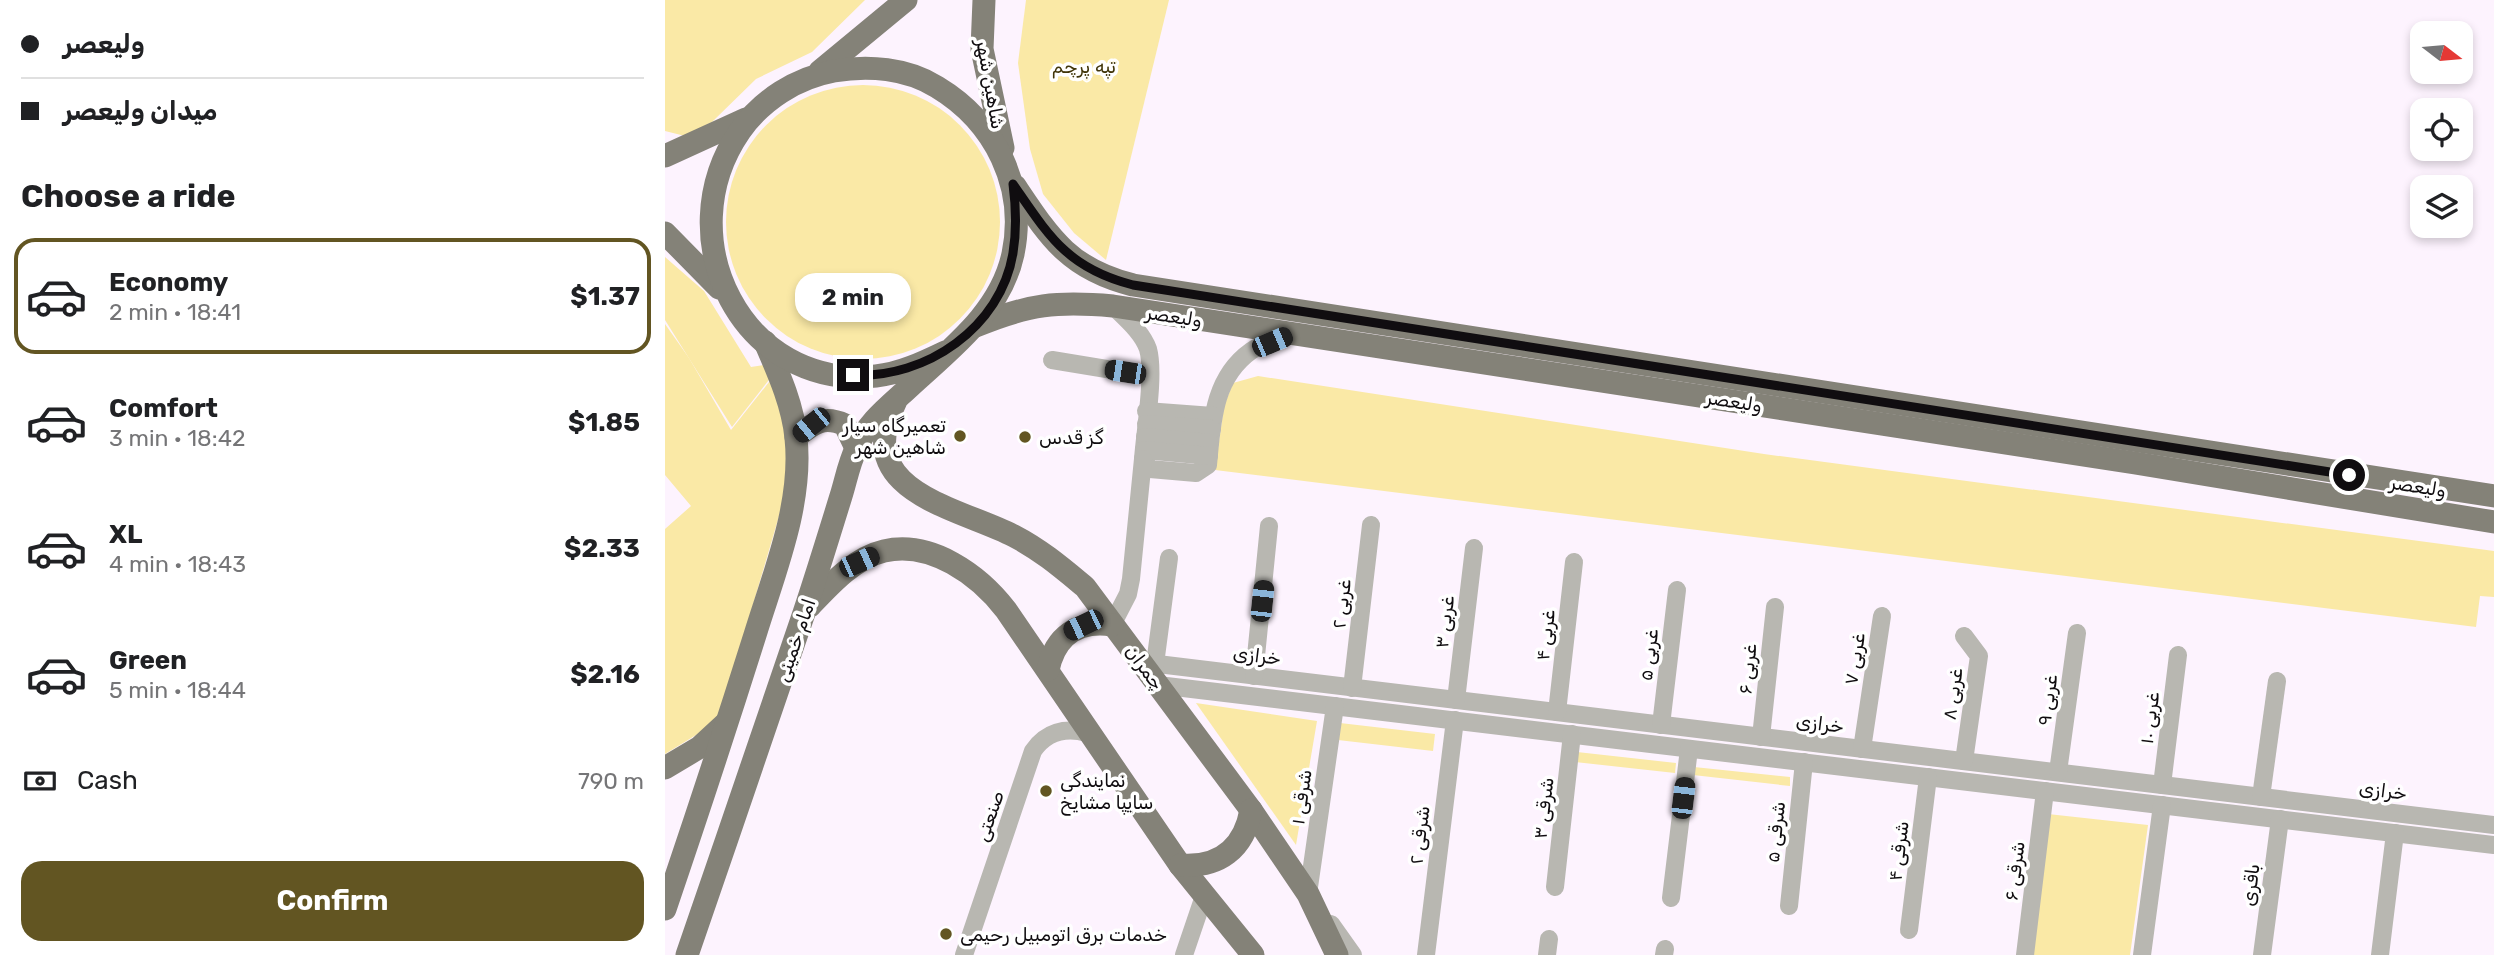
<!DOCTYPE html>
<html lang="en">
<head>
<meta charset="utf-8">
<style>
  body { margin:0; font-family:Rubik,Cairo,sans-serif; background:#f2f2f2; color:#202124; height:100vh; display:flex; flex-direction:column; font-size:26px; white-space:nowrap }
  * { box-sizing:border-box; margin:0 }
  p { font-size:23px; color:#757577 }
  .icon { flex:none; width:38px; height:38px; fill:none; stroke:currentColor; stroke-width:2; stroke-linecap:round; stroke-linejoin:round }
  .map { position:relative; flex:1; overflow:hidden }
  .drawer { display:flex; flex-direction:column; background:#fff; width:665px }
  .drawer>* { flex:none }
  .top-card { display:grid; align-content:center; height:154px; padding:0 21px; background:#fff }
  .needle { width:46px; rotate:106deg }
  .buttons { position:absolute; left:1745px; top:21px; display:grid; gap:14px }
  .buttons a { display:grid; place-items:center; width:63px; height:63px; border-radius:14px; background:#fff; box-shadow:0 4px 10px #0003; font-size:35px }
  .end { position:absolute; width:32px; height:32px; margin:-16px; border:9px solid #100d10; background:#fff; box-shadow:0 0 0 4px #fff }
  .from { border-radius:50% }
  .bubble { position:absolute; height:49px; border-radius:21px; background:#fff; box-shadow:0 4px 10px #0003; font-size:23px; font-weight:700; line-height:49px; text-align:center }
  .car { position:absolute; width:21px; height:42px; margin:-21px -10px; border-radius:9px; box-shadow:0 0 5px 2px #0007; background:linear-gradient(#222 24%,#8ab4d8 0 40%,#222 0 76%,#8ab4d8 0 86%,#222 0) }
  .top-card b { display:flex; align-items:center; gap:24px; height:66px; font-size:26px }
  .top-card b+b { border-top:2px solid #e0e0e0 }
  .top-card i { width:18px; height:18px; background:#202124 }
  ul { padding:0; list-style:none }
  li { display:flex; align-items:center; gap:21px; height:116px; margin:0 14px 10px; padding:0 7px; border:4px solid transparent; border-radius:21px }
  li div { flex:1 }
  li b { display:block; font-size:26px }
  li em { font-style:normal; font-weight:700 }
  li.active { border-color:#625522 }
  li>.icon { width:63px; height:63px; stroke-width:1.5 }
  h2 { padding:0 21px; font-size:32px; line-height:84px }
  .pay { display:flex; align-items:center; gap:18px; height:77px; padding:0 21px; font-size:26px }
  .pay p { margin-inline-start:auto }
  .action { display:flex; gap:14px; margin-top:auto; padding:14px 21px }
  .action a { flex:1; height:80px; border-radius:21px; background:#625522; color:#fff; font-size:28px; font-weight:700; line-height:80px; text-align:center }
  main { display:flex; flex:1; min-height:0 }
  .map>svg:first-child { display:block }
</style>
</head>
<body>
<main>
<section class="drawer">
<div class="top-card">
<b><i class="from"></i>ولیعصر</b>
<b><i></i>میدان ولیعصر</b>
</div>
<h2>Choose a ride</h2>
<ul>
<li class="active"><svg class="icon" aria-label="car" viewBox="0 0 24 24"><path d="M5 17H2v-5l4-1 3-4h7l3 4 3 1v5h-3M9 17h6M6 11h13"/><circle cx="7" cy="17" r="2"/><circle cx="17" cy="17" r="2"/></svg><div><b>Economy</b><p>2 min · 18:41</p></div><em>$1.37</em></li>
<li><svg class="icon" aria-label="car" viewBox="0 0 24 24"><path d="M5 17H2v-5l4-1 3-4h7l3 4 3 1v5h-3M9 17h6M6 11h13"/><circle cx="7" cy="17" r="2"/><circle cx="17" cy="17" r="2"/></svg><div><b>Comfort</b><p>3 min · 18:42</p></div><em>$1.85</em></li>
<li><svg class="icon" aria-label="car" viewBox="0 0 24 24"><path d="M5 17H2v-5l4-1 3-4h7l3 4 3 1v5h-3M9 17h6M6 11h13"/><circle cx="7" cy="17" r="2"/><circle cx="17" cy="17" r="2"/></svg><div><b>XL</b><p>4 min · 18:43</p></div><em>$2.33</em></li>
<li><svg class="icon" aria-label="car" viewBox="0 0 24 24"><path d="M5 17H2v-5l4-1 3-4h7l3 4 3 1v5h-3M9 17h6M6 11h13"/><circle cx="7" cy="17" r="2"/><circle cx="17" cy="17" r="2"/></svg><div><b>Green</b><p>5 min · 18:44</p></div><em>$2.16</em></li>
</ul>
<div class="pay"><svg class="icon" aria-label="cash" viewBox="0 0 24 24"><path d="M3 7h18v10H3z"/><circle cx="12" cy="12" r="2"/></svg>Cash<p>790 m</p></div>
<div class="action"><a>Confirm</a></div>
</section>
<div class="map">
<svg width="1829" height="955" viewBox="0 0 1829 955">
  <rect width="100%" height="100%" fill="#fdf3fe"/>
  <g fill="#fae9a6">
    <polygon points="0,0 200,0 147,52 91,79 47,122 20,136 0,131"/>
    <polygon points="361,0 504,0 441,260 409,233 378,194 365,149 353,63"/>
    <circle cx="198" cy="222" r="137"/>
    <polygon points="0,257 39,291 86,367 105,364 107,376 67,427 0,320"/>
    <polygon points="0,324 24,358 66,430 108,377 118,406 124,482 54,721 0,754 0,529 26,506 0,475"/>
    <polygon points="593,376 1099,454 1829,551 1829,597 1815,596 1811,627 550,470 559,406 568,383"/>
    <polygon points="531,703 652,721 631,845"/>
    <polygon points="675,723 770,734 768,751 673,740"/>
    <polygon points="912,752 1011,763 1010,773 910,762"/>
    <polygon points="1029,767 1125,777 1125,786 1028,775"/>
    <polygon points="1383,814 1483,825 1465,955 1367,955"/>
  </g>
  <g fill="none" stroke-linecap="round" stroke-linejoin="round">
    <g stroke="#b8b7b1" stroke-width="18">
      <path d="M448,306c13,13 29,26 35,43 7,25 -3,82 -5,110l7,10 46,4 12,-8c4,-42 5,-87 43,-114 11,-8 27,-12 40,-17"/>
      <polyline points="387,360 484,376"/>
      <polyline points="481,411 548,416"/>
      <polyline points="481,424 547,429"/>
      <polyline points="480,437 545,443"/>
      <polyline points="479,450 544,456"/>
      <polyline points="447,625 463,594 466,579 478,459"/>
      <polyline points="476,662 1829,825"/>
      <polyline points="490,664 504,558"/>
      <polyline points="589,676 604,526"/>
      <polyline points="493,685 1829,845"/>
      <polyline points="687,688 706,525"/>
      <polyline points="791,700 809,548"/>
      <polyline points="892,712 909,562"/>
      <polyline points="996,725 1012,590"/>
      <polyline points="1096,737 1110,607"/>
      <polyline points="1197,749 1217,616"/>
      <polyline points="1299,761 1314,656 1299,636"/>
      <polyline points="1393,772 1412,633"/>
      <polyline points="1497,785 1513,655"/>
      <polyline points="1596,797 1612,681"/>
      <polyline points="890,887 907,734"/>
      <polyline points="1006,898 1024,749"/>
      <polyline points="647,899 643,894 670,706"/>
      <polyline points="1124,906 1139,762"/>
      <polyline points="666,924 688,955"/>
      <polyline points="1244,930 1263,777"/>
      <path d="M299,955l69,-204c13,-19 32,-24 54,-18"/>
      <polyline points="519,955 539,896"/>
      <polyline points="761,955 790,720"/>
      <polyline points="882,955 884,939"/>
      <polyline points="999,955 1000,949"/>
      <polyline points="1360,955 1380,791"/>
      <polyline points="1477,955 1497,805"/>
      <polyline points="1597,955 1615,819"/>
      <polyline points="1715,955 1730,833"/>
    </g>
    <g stroke="#848278" stroke-width="23">
      <polyline points="319,0 317,49 338,148"/>
      <polyline points="155,71 241,0"/>
      <polyline points="0,156 81,119"/>
      <path d="M350,186c35,52 54,83 118,99l1361,211"/>
      <polyline points="0,233 54,288"/>
      <path d="M311,326c53,-22 81,-25 137,-20l1022,157 359,59"/>
      <path d="M230,403c-44,89 62,104 119,133 27,14 48,32 71,51l166,223 57,84 29,61"/>
      <path d="M131,437c17,-14 28,-22 49,-12l11,23"/>
      <path d="M145,606c20,-21 44,-48 74,-55 47,-11 95,24 122,59l174,255 73,90"/>
      <path d="M383,670c7,-34 30,-50 64,-45"/>
      <polyline points="0,768 35,747 61,723"/>
      <path d="M515,865c39,3 64,-16 71,-55"/>
      <path d="M0,909c31,-91 61,-182 90,-274 19,-62 48,-131 41,-197 -3,-33 -18,-66 -31,-96"/>
      <path d="M22,955c39,-114 79,-228 117,-342 13,-39 25,-78 37,-117 5,-16 8,-33 15,-47 10,-24 28,-39 47,-56 43,-41 97,-78 110,-139 14,-68 -18,-132 -76,-167 -30,-19 -69,-22 -103,-16 -38,7 -72,29 -94,60 -74,107 3,260 136,245 25,-3 46,-13 69,-24"/>
    </g>
  </g>
  <g fill="none" stroke-linecap="round" stroke-linejoin="round">
    <path stroke="#100d10" stroke-width="9" d="M188,375c73,4 148,-48 160,-122 4,-24 3,-46 0,-69 36,52 54,84 120,101l1216,190"/>
  </g>
  <g fill="#625522" stroke="#fff" stroke-width="2.5">
    <circle cx="295" cy="436" r="7"/>
    <circle cx="360" cy="437" r="7"/>
    <circle cx="381" cy="791" r="7"/>
    <circle cx="281" cy="934" r="7"/>
  </g>
  <g text-anchor="middle" stroke-width="7" stroke-linejoin="round" paint-order="stroke">
    <g font-size="19" fill="#403509" stroke="#fff">
      <text x="419" y="73">تپه پرچم</text>
    </g>
    <g font-size="19" fill="#100d10" stroke="#fff">
      <text transform="translate(326 84) rotate(80)" y="7">شاهین شهر</text>
      <text transform="translate(509 316) rotate(9)" y="7">ولیعصر</text>
      <text transform="translate(1069 401) rotate(9)" y="7">ولیعصر</text>
      <text transform="translate(1753 486) rotate(9)" y="7">ولیعصر</text>
      <text transform="translate(676 604) rotate(-83)" y="7">۲ غربی</text>
      <text transform="translate(779 622) rotate(-83)" y="7">۳ غربی</text>
      <text transform="translate(880 635) rotate(-83)" y="7">۴ غربی</text>
      <text transform="translate(130 640) rotate(-71)" y="7">امام خمینی</text>
      <text transform="translate(592 655) rotate(7)" y="7">خرازی</text>
      <text transform="translate(983 655) rotate(-83)" y="7">۵ غربی</text>
      <text transform="translate(1189 659) rotate(-81)" y="7">۷ غربی</text>
      <text transform="translate(480 667) rotate(53)" y="7">چمران</text>
      <text transform="translate(1082 669) rotate(-84)" y="7">۶ غربی</text>
      <text transform="translate(1287 694) rotate(-82)" y="7">۸ غربی</text>
      <text transform="translate(1382 700) rotate(-82)" y="7">۹ غربی</text>
      <text transform="translate(1484 718) rotate(-83)" y="7">۱۰ غربی</text>
      <text transform="translate(1155 723) rotate(7)" y="7">خرازی</text>
      <text transform="translate(1718 790) rotate(7)" y="7">خرازی</text>
      <text transform="translate(636 797) rotate(-82)" y="7">۱ شرقی</text>
      <text transform="translate(878 808) rotate(-83)" y="7">۳ شرقی</text>
      <text transform="translate(324 816) rotate(-71)" y="7">صنعتی</text>
      <text transform="translate(1110 832) rotate(-84)" y="7">۵ شرقی</text>
      <text transform="translate(754 835) rotate(-83)" y="7">۲ شرقی</text>
      <text transform="translate(1233 851) rotate(-83)" y="7">۴ شرقی</text>
      <text transform="translate(1349 871) rotate(-83)" y="7">۶ شرقی</text>
      <text transform="translate(1585 885) rotate(-83)" y="7">باقری</text>
    </g>
    <g font-size="19" fill="#100d10" stroke="#fff" text-anchor="start">
      <text x="281" y="432" text-anchor="end">تعمیرگاه سیار<tspan x="281" dy="22">شاهین شهر</tspan></text>
      <text x="374" y="444">گز قدس</text>
      <text x="395" y="787">نمایندگی<tspan x="395" dy="22">سایپا مشایخ</tspan></text>
      <text x="295" y="941">خدمات برق اتومبیل رحیمی</text>
    </g>
  </g>
</svg>
<div class="buttons">
<a><svg class="needle" viewBox="-14 -14 28 28"><path d="M0-13l5 13h-10z" fill="#e53935"/><path d="M0 13l5-13h-10z" fill="#757577"/></svg></a>
<a><svg class="icon" aria-label="locate" viewBox="0 0 24 24"><circle cx="12" cy="12" r="6"/><path d="M12 2v4M12 18v4M2 12h4M18 12h4"/></svg></a>
<a><svg class="icon" aria-label="layers" viewBox="0 0 24 24"><path d="M12 4l9 5-9 5-9-5zM3 14l9 5 9-5"/></svg></a>
</div>
<i class="end from" style="left:1684px;top:475px"></i>
<i class="end" style="left:188px;top:375px"></i>
<div class="bubble" style="left:130px;top:273px;width:116px">2 min</div>
<i class="car" style="left:607px;top:342px;rotate:67deg"></i>
<i class="car" style="left:460px;top:372px;rotate:279deg"></i>
<i class="car" style="left:146px;top:425px;rotate:231deg"></i>
<i class="car" style="left:194px;top:562px;rotate:66deg"></i>
<i class="car" style="left:597px;top:601px;rotate:6deg"></i>
<i class="car" style="left:418px;top:625px;rotate:244deg"></i>
<i class="car" style="left:1018px;top:798px;rotate:7deg"></i>
</div>
</main>
</body>
</html>
